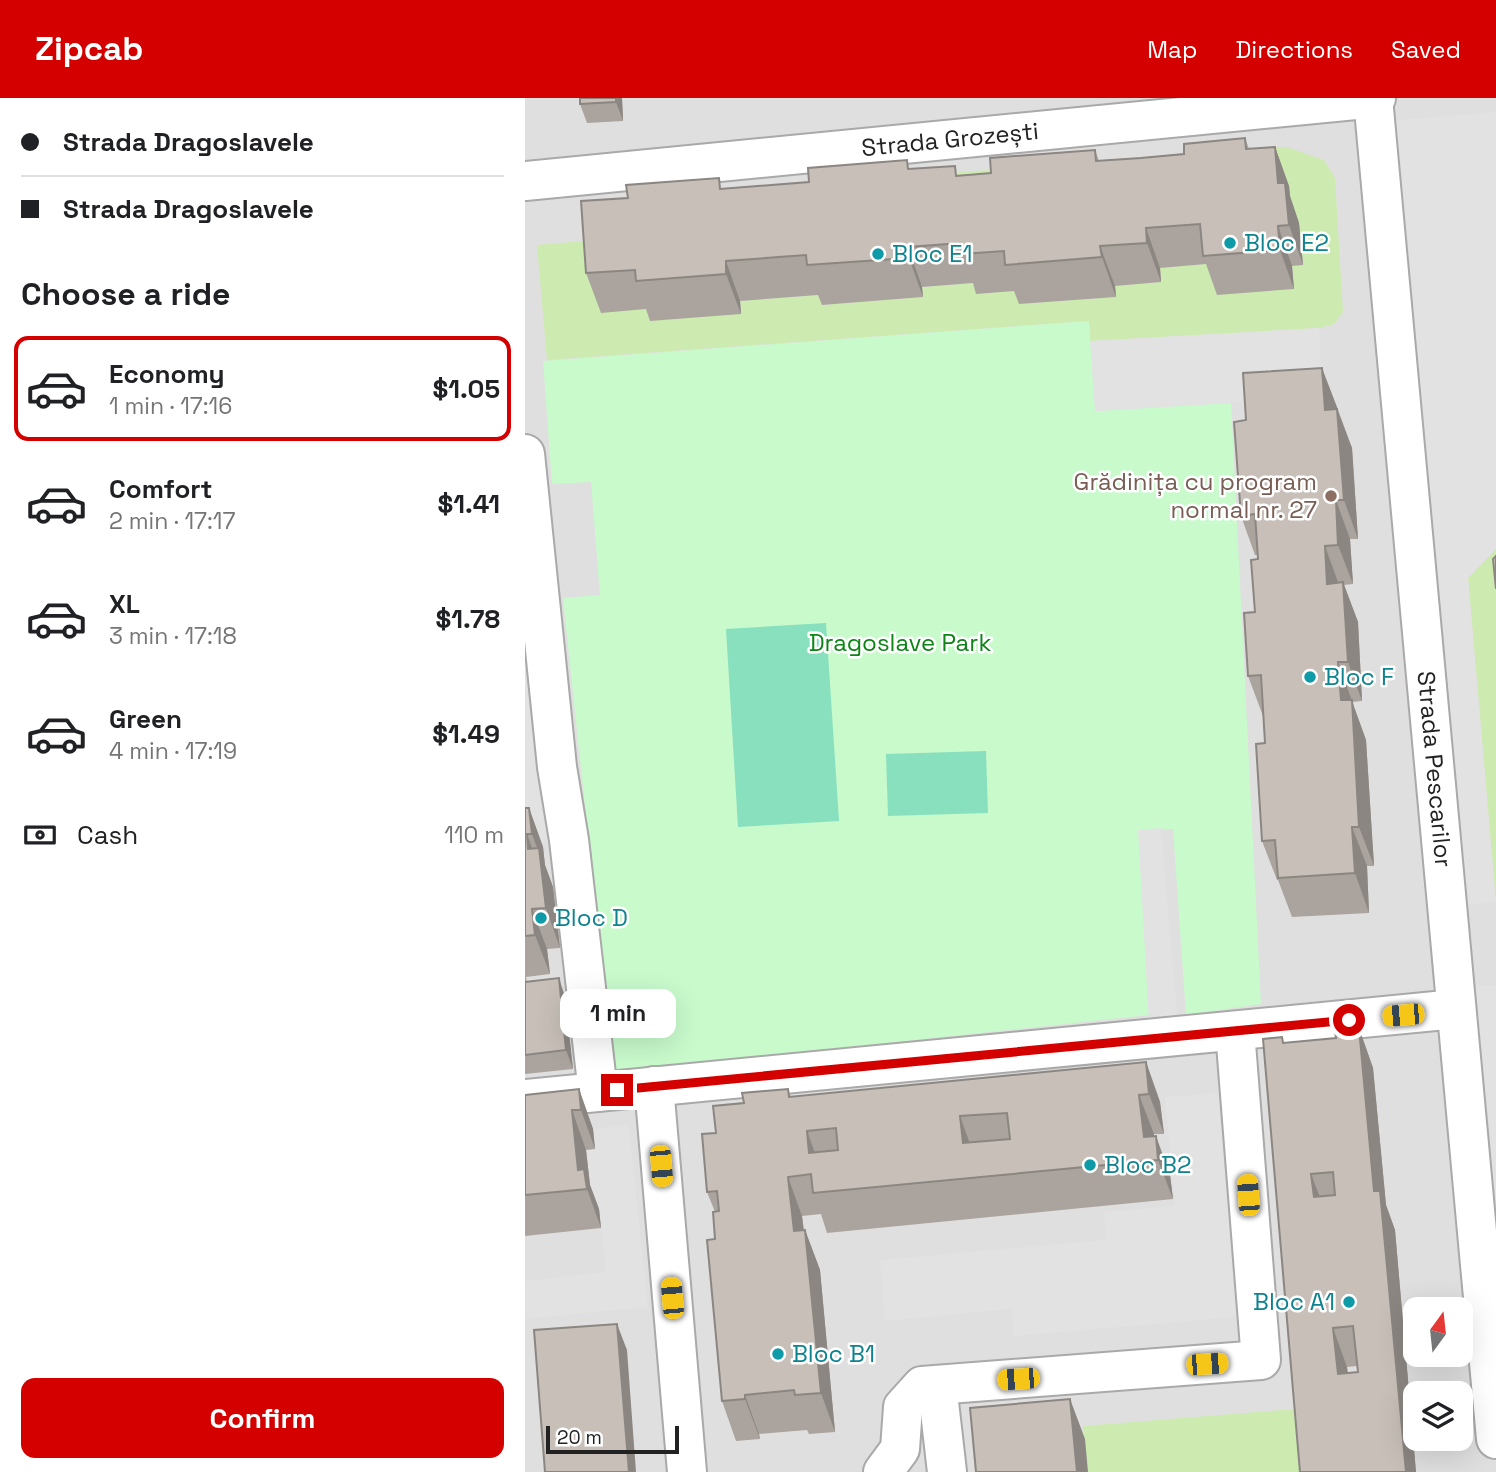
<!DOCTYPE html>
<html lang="en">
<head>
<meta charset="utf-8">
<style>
  body { margin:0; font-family:"Space Grotesk",sans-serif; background:#f6f6f6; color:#202124; height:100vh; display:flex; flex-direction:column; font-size:26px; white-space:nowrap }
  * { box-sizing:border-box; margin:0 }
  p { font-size:23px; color:#757577 }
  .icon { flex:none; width:38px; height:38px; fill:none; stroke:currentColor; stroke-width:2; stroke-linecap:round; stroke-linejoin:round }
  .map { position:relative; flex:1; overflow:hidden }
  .panel { display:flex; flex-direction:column; background:#fff; width:525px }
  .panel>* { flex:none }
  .banner { display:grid; align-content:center; height:154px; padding:0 21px; background:#fff }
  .needle { width:46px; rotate:15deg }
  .buttons { position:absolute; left:878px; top:1199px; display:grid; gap:14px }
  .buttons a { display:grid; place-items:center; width:70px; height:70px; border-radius:14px; background:#fff; box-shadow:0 7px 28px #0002; font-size:35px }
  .scale { position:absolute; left:21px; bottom:18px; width:133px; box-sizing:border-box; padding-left:7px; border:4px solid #222; border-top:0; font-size:19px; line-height:24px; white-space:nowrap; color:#222; -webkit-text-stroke:5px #fff; paint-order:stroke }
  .end { position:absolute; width:32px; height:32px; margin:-16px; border:9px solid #d40000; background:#fff; box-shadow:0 0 0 4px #fff }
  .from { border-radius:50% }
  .bubble { position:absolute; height:49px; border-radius:14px; background:#fff; box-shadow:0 7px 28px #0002; font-size:23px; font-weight:600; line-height:49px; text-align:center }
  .car { position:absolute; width:21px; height:42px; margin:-21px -10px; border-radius:9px; box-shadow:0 0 5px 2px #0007; background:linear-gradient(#f5c518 24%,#345 0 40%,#f5c518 0 76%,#345 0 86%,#f5c518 0) }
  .banner b { display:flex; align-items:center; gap:24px; height:66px; font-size:26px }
  .banner b+b { border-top:2px solid #e0e0e0 }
  .banner i { width:18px; height:18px; background:#202124 }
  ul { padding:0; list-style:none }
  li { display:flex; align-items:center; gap:21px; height:105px; margin:0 14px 10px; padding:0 7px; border:4px solid transparent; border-radius:14px }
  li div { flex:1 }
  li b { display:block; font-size:26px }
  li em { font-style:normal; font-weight:600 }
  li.active { border-color:#d40000 }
  li>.icon { width:63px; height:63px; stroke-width:1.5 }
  h2 { padding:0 21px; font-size:32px; line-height:84px }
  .pay { display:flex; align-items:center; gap:18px; height:77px; padding:0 21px; font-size:26px }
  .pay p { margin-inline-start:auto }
  .action { display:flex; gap:14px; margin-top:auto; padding:14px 21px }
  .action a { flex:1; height:80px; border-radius:14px; background:#d40000; color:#fff; font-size:28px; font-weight:600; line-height:80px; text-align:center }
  header { display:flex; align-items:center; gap:42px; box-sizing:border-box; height:98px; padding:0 35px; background:#d40000; color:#fff }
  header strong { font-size:33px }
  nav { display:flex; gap:38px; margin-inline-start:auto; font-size:24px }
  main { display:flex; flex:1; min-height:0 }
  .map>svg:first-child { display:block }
</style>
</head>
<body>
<header>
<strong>Zipcab</strong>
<nav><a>Map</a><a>Directions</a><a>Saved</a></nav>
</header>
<main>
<section class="panel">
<div class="banner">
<b><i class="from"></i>Strada Dragoslavele</b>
<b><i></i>Strada Dragoslavele</b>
</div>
<h2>Choose a ride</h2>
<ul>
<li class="active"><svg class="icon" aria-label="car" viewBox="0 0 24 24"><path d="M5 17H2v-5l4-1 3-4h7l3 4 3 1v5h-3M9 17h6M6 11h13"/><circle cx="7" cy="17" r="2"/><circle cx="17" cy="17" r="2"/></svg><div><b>Economy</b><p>1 min · 17:16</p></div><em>$1.05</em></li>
<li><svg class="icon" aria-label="car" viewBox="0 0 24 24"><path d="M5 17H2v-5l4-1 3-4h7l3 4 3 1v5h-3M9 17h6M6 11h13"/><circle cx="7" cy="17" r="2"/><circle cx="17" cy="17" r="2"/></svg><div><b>Comfort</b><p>2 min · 17:17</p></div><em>$1.41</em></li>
<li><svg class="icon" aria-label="car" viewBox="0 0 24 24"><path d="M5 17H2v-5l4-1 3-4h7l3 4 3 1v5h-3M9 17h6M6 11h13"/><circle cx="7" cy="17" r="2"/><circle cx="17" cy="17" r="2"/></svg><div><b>XL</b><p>3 min · 17:18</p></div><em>$1.78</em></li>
<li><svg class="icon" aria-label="car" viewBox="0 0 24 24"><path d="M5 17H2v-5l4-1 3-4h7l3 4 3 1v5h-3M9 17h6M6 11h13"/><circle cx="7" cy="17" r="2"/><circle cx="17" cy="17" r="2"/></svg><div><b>Green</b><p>4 min · 17:19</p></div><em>$1.49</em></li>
</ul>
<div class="pay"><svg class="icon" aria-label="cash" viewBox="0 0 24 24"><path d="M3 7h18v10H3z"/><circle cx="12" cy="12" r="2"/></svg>Cash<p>110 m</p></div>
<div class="action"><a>Confirm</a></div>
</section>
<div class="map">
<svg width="971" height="1374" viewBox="0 0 971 1374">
  <rect width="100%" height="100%" fill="#f2efe9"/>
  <path fill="#e0dfdf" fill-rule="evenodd" d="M0,0h971v1374h-971zM891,1211h45v45h-45zM891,1295h45v45h-45z"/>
  <g fill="#cdebb0">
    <polygon points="762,49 799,62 810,80 818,214 809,226 794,230 565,243 563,223 22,262 12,147 70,142 124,211 216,215 215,203 296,197 297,207 397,199 397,189 451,185 493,193 495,206 590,199 590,188 636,184 635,170 689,165 769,191 767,168 778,166 774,125 114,99"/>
    <polygon points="971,451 971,806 943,480"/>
    <polygon points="781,1310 787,1374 563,1374 558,1328"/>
  </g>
  <polygon fill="#c8facc" points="564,223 571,313 706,305 736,906 661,917 648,731 614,732 624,917 88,974 38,500 75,497 66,384 27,386 18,263"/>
  <g fill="#88e0be">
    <polygon points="301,525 314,723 213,729 201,531"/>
    <polygon points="461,653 463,715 363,718 361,656"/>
  </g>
  <g fill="#e2e2e2">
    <polygon points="971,14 971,451 943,480 971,804 933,807 865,23"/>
    <polygon points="794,230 798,299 570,313 565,243"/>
    <polygon points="0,356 44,742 0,746"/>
    <polygon points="636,730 654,938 625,941 613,732"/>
    <polygon points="971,887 971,1156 945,888"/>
    <polygon points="693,995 712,1219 489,1238 486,1211 360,1223 355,1162 581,1142 579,1114 650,1108 640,999"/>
    <polygon points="104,1027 123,1209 0,1221 0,1183 81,1174 74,1111 67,1111 61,1052 70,1051 68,1031"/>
  </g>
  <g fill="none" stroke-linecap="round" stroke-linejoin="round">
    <g stroke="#a9a9a9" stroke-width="42">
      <g id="minor">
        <path id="s1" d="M848,0l123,1341"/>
        <path id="s2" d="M0,83l851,-83"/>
        <polyline points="0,356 32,669 44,742 73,994"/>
        <polyline points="129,988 162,1374"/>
        <polyline points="0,1001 931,911"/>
        <polyline points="412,1287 422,1374"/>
        <polyline points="358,1374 375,1351 378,1309 397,1288 736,1262 710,933"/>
      </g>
    </g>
    <use href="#minor" stroke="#fff" stroke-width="38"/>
  </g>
  <g fill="#aba49e" fill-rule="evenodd">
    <polygon points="97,0 98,23 62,25 55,6"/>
    <polygon points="720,40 724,51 750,49 764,88 765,98 774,125 778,167 767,168 769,191 692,197 681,166 635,170 636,184 590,188 591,199 494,206 489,193 451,196 448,185 397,189 398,199 297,207 293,197 215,203 216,216 125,223 121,211 76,215 61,175 198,91 284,84 385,71 434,77 466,75 570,52 574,63 659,56"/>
    <polygon points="812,309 827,350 833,441 825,441 828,486 819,487 833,524 837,603 827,604 841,642 849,768 842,768 844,815 767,819 753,782 752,782 737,743 740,645 739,618 738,618 723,578 730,514 733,457 730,457 716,418"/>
    <polygon points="0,710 4,710 18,749 20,767 28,789 35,850 22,851 25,876 1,879 2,884 40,899 48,971 0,976"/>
    <path d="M834,930l14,40 13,137 9,25 21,242h-116l-18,-435 2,6 52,-5zM832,1268l1,6 -10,1 -1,-6z"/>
    <polygon points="621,964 635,1004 639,1036 629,1036 629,1038 645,1077 648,1101 302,1135 296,1116 277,1118 279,1132 280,1132 295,1172 310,1334 284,1336 282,1332 234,1336 235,1341 211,1343 197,1303 190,1114 182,1094 219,1005 263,991 266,999"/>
    <polygon points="54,991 68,1031 70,1051 61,1052 65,1087 74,1111 76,1130 0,1138 0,997"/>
  </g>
  <g fill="#8b8681">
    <polygon points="91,0 97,0 98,23 91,4"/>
    <polygon points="750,49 764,88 765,98 774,125 778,167 764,127 753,85"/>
    <polygon points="753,128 767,168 769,191 755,152"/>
    <polygon points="621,130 635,170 636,184 622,145"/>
    <polygon points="575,148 590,188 591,199 577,159"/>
    <polygon points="383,149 397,189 398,199 384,160"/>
    <polygon points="201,163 215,203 216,216 201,176"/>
    <polygon points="797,270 812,309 815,351 800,312"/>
    <polygon points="812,311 827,350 833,441 819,402"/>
    <polygon points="811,402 825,441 828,486 813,447"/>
    <polygon points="800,448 814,487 802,486"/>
    <polygon points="818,484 833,524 837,603 823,564"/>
    <polygon points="813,564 841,642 849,768 834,729 816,602"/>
    <polygon points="4,710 18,749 20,767 28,789 35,850 21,810 15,758 7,736"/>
    <polygon points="827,729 842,768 844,815 830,775"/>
    <polygon points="2,736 16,775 3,751"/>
    <polygon points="7,811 22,851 25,876 10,837"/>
    <polygon points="34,880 40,899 48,971 41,952"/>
    <polygon points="834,930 848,970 861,1107 870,1132 891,1374 881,1374 849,1093"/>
    <polygon points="621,964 635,1004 639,1036 624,996"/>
    <polygon points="54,991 68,1031 70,1051 56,1012"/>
    <polygon points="614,997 629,1036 631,1062 619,1039"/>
    <polygon points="47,1012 61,1052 65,1087 74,1111 76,1130 62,1091 53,1072"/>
    <polygon points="435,1018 449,1057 438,1045"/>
    <polygon points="282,1033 296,1072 284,1055"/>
    <polygon points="631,1038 645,1077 648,1101 633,1062"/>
    <polygon points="786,1076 801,1115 789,1099"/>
    <polygon points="263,1079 277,1118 283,1173 269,1133"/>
    <polygon points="280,1132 295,1172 310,1334 296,1295"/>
    <polygon points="92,1226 102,1252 111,1374 104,1374"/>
    <polygon points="808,1230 822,1269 827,1315 813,1276"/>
    <polygon points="220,1297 234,1336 235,1341 220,1301"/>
    <polygon points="545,1301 560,1341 563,1374 552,1374"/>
  </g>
  <g fill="#c7bfb8" stroke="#8b8681" stroke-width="2" fill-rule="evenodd">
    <polygon points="55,0 91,0 91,4 55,6"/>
    <polygon points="720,40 721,51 750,49 753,85 760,85 764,127 753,128 755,152 678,158 675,126 621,130 622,145 575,148 577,159 480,167 479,153 437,156 436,145 383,149 384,160 282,167 281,157 201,163 201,176 111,183 110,172 61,175 56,103 103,100 101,87 194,80 195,91 284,84 283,70 382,62 383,71 430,68 431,78 466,75 465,60 570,52 571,63 616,60 659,56 659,46"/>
    <polygon points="797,270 800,312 812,311 819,402 811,402 813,447 800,448 802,486 818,484 823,564 813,564 816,602 827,602 834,729 827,729 830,775 753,780 750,742 737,743 731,646 740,645 736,577 723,578 719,515 730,514 726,462 733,461 730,416 716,418 709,324 721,322 718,275"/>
    <polygon points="971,458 971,491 968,461"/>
    <polygon points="0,710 4,710 7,736 2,736 3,751 14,750 21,810 7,811 10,837 0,838"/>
    <polygon points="34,880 41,952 0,957 0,884"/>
    <path d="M834,930l15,163h6l26,281h-106l-37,-433 19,-2 1,6 53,-5 -1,-7zM808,1074l2,23 -21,2 -3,-23zM828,1228l5,46 -20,2 -5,-46z"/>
    <path d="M621,964l3,32 -10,1 5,42 12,-1 2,24 -345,33 -2,-19 -23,3 6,54 11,-1 16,163 -26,2 -1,-5 -49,5v4l-23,2 -15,-161 8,-1 -2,-27 6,-1 -2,-20 -10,1 -5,-58 14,-1 -3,-27 31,-3 -2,-10 46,-4 1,8zM482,1015l3,26 -47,4 -3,-27zM311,1030l2,22 -29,3 -2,-22z"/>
    <polygon points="54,991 56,1012 47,1012 53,1072 59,1071 62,1091 0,1097 0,997"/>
    <polygon points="92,1226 104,1374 20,1374 9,1232"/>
    <polygon points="545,1301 552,1374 451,1374 445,1310"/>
  </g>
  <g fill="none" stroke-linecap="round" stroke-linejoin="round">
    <polyline stroke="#d40000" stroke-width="9" points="92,992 824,922"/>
  </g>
  <g fill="#0f9aa8" stroke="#fff" stroke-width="2.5">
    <circle cx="705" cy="145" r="7"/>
    <circle cx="353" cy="156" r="7"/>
    <circle cx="785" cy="579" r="7"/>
    <circle cx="16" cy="820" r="7"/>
    <circle cx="565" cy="1067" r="7"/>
    <circle cx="824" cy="1204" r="7"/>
    <circle cx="253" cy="1256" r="7"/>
  </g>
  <circle fill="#8d6e63" stroke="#fff" stroke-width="2.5" cx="806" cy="398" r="7"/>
  <g text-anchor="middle" stroke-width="5" stroke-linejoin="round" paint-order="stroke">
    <g font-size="24" fill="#222" stroke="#fff">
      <text dy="8" stroke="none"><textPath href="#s2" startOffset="427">Strada Grozești</textPath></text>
      <text dy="8" stroke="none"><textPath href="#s1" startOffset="674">Strada Pescarilor</textPath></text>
    </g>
    <g font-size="24" fill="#0d838f" stroke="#fff" text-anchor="start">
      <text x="719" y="153">Bloc E2</text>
      <text x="367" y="164">Bloc E1</text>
      <text x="799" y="587">Bloc F</text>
      <text x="30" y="828">Bloc D</text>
      <text x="579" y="1075">Bloc B2</text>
      <text x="810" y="1212" text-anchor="end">Bloc A1</text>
      <text x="267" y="1264">Bloc B1</text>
    </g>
    <g font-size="24" fill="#785e54" stroke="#fff" text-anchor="end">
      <text x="792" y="392">Grădinița cu program<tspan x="792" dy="28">normal nr. 27</tspan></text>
    </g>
    <g font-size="24" fill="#0c8416" stroke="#fff">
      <text x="375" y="553">Dragoslave Park</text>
    </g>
  </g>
</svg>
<div class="buttons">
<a><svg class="needle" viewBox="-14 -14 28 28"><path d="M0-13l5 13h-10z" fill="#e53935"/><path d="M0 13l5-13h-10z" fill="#757577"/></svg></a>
<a><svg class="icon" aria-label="layers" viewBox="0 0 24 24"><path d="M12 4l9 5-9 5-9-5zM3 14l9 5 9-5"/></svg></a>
</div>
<div class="scale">20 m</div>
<i class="end from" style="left:824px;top:922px"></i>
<i class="end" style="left:92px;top:992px"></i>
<div class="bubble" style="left:35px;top:891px;width:116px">1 min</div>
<i class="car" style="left:878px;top:917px;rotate:265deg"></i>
<i class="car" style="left:136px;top:1068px;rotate:175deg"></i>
<i class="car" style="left:723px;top:1097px;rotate:356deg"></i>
<i class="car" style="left:147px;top:1200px;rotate:355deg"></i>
<i class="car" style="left:682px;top:1266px;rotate:86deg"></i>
<i class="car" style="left:493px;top:1281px;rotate:266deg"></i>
</div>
</main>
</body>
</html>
